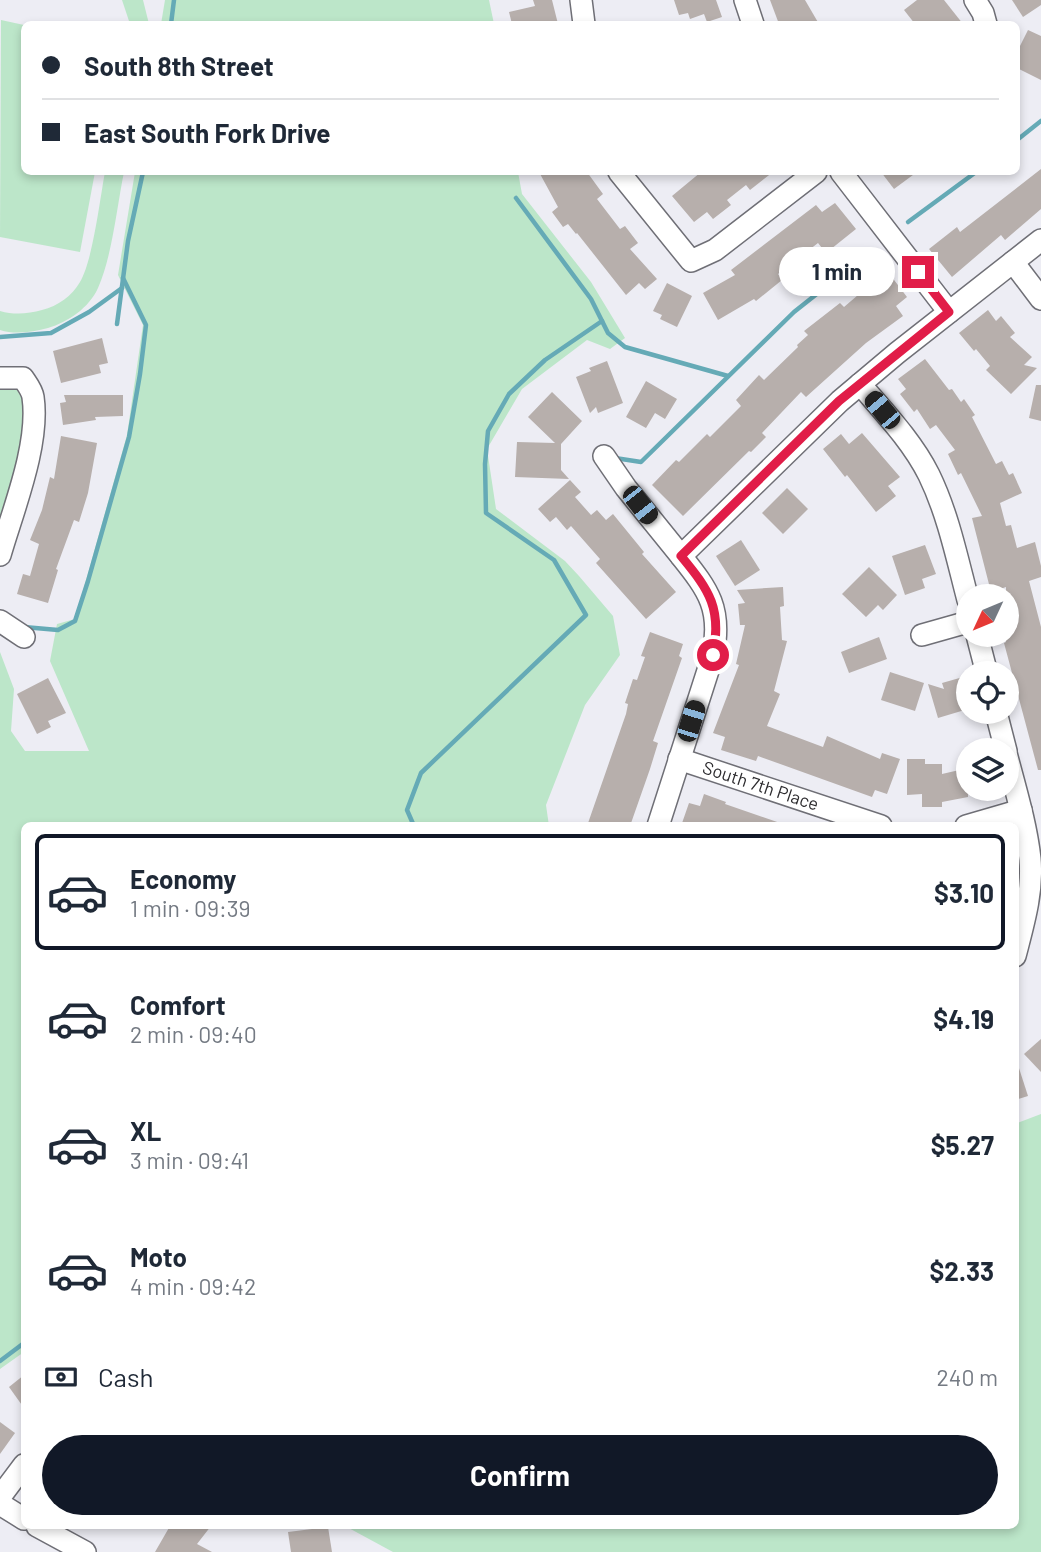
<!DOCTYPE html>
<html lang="en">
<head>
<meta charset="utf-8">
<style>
  body { margin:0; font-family:Barlow,sans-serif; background:#f6f6f7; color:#1f2937; height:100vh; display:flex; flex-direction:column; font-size:26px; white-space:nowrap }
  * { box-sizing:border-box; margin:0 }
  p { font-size:23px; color:#747a83 }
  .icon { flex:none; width:38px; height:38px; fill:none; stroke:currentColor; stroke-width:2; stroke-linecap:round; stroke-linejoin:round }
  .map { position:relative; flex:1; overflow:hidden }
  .drawer { position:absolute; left:21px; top:822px; width:998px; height:707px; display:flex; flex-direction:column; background:#fff; border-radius:10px; box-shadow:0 4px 10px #0003 }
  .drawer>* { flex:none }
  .hud { position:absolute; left:21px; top:21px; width:999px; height:154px; border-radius:10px; box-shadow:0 4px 10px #0003; display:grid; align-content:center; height:154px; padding:0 21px; background:#fff }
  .needle { width:46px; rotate:226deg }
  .fabs { position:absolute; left:956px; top:584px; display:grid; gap:14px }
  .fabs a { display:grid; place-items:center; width:63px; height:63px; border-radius:50%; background:#fff; box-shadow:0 4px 10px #0003; font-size:35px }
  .end { position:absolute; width:32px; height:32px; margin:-16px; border:9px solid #e11d48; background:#fff; box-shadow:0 0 0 4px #fff }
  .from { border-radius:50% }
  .bubble { position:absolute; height:49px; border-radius:24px; background:#fff; box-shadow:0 4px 10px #0003; font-size:23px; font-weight:700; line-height:49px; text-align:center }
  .car { position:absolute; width:21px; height:42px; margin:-21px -10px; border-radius:9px; box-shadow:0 0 5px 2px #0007; background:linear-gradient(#222 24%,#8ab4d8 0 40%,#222 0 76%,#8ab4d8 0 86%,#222 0) }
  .hud b { display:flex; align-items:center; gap:24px; height:66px; font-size:26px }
  .hud b+b { border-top:2px solid #e0e1e3 }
  .hud i { width:18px; height:18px; background:#1f2937 }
  ul { padding:12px 0 0; list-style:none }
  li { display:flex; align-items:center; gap:21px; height:116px; margin:0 14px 10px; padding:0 7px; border:4px solid transparent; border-radius:10px }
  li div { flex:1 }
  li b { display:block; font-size:26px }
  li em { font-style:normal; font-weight:700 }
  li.active { border-color:#111827 }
  li>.icon { width:63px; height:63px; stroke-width:1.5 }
  .pay { display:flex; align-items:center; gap:18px; height:77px; padding:0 21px; font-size:26px }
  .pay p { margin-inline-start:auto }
  .button { display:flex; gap:14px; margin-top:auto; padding:14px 21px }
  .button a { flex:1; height:80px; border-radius:42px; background:#111827; color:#fff; font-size:28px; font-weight:700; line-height:80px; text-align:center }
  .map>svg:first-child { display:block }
</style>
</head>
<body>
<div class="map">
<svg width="1041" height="1552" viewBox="0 0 1041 1552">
  <rect width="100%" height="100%" fill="#ededf4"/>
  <g fill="#bce6c9">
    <polygon points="122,0 143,0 149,24 130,24"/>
    <polygon points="165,0 489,0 494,24 161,24"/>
    <polygon points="1,20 24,25 24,172 95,172 80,252 0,237"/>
    <path d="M105,172h19c-7,34 -12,85 -26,116 -9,20 -30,34 -50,40 -15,4 -33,7 -48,2v-19c14,4 28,3 42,-1 16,-4 30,-14 38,-28 13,-22 20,-84 25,-110z"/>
    <polygon points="135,172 518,172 522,194 591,282 625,338 610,349 587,340 522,389 487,449 496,509 565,561 579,576 613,616 620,655 585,705 546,805 549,826 24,826 24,1352 0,1369 0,652 14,689 11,731 25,751 89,751 50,661 57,624 75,619 127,435 143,325 118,275"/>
    <polygon points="0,378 33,394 0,555"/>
    <polygon points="1041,1114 1041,1552 393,1552 345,1526 1015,1526 1015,1124"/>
  </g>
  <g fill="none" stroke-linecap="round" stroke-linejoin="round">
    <g stroke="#65aab6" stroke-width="4.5">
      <polyline points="171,24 174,0"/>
      <polyline points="1017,140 1041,121"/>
      <polyline points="516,198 591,299 608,333 625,347 728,376"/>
      <polyline points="908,222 976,172"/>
      <polyline points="117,324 128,241 143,172"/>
      <polyline points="0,337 51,333 89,312 122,288"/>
      <polyline points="615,458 641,462 794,312 871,251"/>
      <polyline points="24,627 58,630 75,621 88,581 129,437 140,374 146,325 123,278"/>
      <polyline points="414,826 407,810 421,773 586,615 554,560 486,513 485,464 488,431 509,394 545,360 602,321"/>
      <polyline points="0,1361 24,1343"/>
    </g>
  </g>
  <g fill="#b7afac">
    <polygon points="533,0 552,0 558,24 512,24 509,12 535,6"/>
    <polygon points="674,0 716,0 722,17 707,22 704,14 690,19 688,13 679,15"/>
    <polygon points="770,0 805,0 819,24 779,24"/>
    <polygon points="917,0 944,0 963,24 915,24 904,10"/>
    <polygon points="1012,0 1041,0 1041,5 1023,17"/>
    <polygon points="1028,30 1041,36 1041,80 1017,68 1017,44 1020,46"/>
    <polygon points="1041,169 1041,209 1005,240 1001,235 952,277 929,249 957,227 960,232"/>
    <polygon points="539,172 587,172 603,194 597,199 620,229 625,226 638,243 630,249 657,279 645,289 639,283 626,295 577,233 576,234 568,224 563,227 552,212 558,207"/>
    <polygon points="701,172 773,172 750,190 746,185 727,200 731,205 713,219 707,212 694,222 672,196"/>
    <polygon points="881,172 917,172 894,189"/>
    <polygon points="835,203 856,229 826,253 818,243 778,274 782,280 756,301 754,299 718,320 703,293 735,275 731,270 816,205 822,212"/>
    <polygon points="885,268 907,297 896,306 903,316 866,343 806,397 801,392 762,433 766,437 751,452 749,451 683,516 652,485 676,460 679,462 707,434 710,437 741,406 736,400 759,375 764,380 798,347 797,345 808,335 804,331 840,303 844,307 872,283 870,280"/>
    <polygon points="667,283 692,296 677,327 660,319 662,315 653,311"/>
    <polygon points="988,310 996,321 1001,316 1015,333 1010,337 1032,357 1024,365 1037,368 1011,394 986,370 990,366 976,349 974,351 959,333"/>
    <polygon points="102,338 108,363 99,365 101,373 61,383 53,351"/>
    <polygon points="925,359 949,390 952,389 961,402 964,399 975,415 972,417 996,464 1002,461 1009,475 1013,473 1022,493 1000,503 1006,526 1011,525 1017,548 1035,542 1041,566 1041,577 1029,581 1041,627 1041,770 1038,770 1004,643 1006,642 1006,587 991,592 972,518 982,516 961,473 958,475 948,454 955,450 936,425 930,429 917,409 914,412 900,394 906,389 898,379"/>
    <polygon points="607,361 623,403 598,413 596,407 590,413 576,377 591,371 589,368"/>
    <polygon points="646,381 677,399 665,419 655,413 646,428 626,417"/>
    <polygon points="1036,385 1041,385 1041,421 1029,418"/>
    <polygon points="552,392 582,421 561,444 561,470 569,479 515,477 517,442 555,443 528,417"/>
    <polygon points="64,395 123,395 123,416 95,417 96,420 63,425 60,403 66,402"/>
    <polygon points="862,433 900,477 888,486 896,496 876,512 847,475 845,477 823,449 841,434 849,444"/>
    <polygon points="61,436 97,443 88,493 79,522 74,520 56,569 58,570 48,603 17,594 23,574 30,576 39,544 30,540 42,510 50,477 54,479"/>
    <polygon points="570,480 581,492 575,497 591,515 597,510 606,520 613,514 644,552 642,554 676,592 646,619 596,563 600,559 571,526 567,530 556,517 550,522 538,509"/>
    <polygon points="787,488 808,509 783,534 762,513"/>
    <polygon points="741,540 760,570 735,586 716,556"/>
    <polygon points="925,545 936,574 922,579 925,588 905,595 892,556"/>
    <polygon points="869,567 897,595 883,610 878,605 866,617 842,594"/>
    <polygon points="783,587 784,606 780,607 782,640 787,641 774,691 780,694 767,726 823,747 827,736 880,759 882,753 900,759 887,794 875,790 872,797 758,756 756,761 721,750 725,737 713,733 739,665 736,664 745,625 740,625 738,604 745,603 737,590"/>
    <polygon points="650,632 683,644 679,656 682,658 653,741 658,743 650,769 630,826 616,823 615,826 587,826 626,714 628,704 625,703 633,679 637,680 645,657 641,656"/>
    <polygon points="879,637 887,659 849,673 841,652"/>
    <polygon points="890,672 924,683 915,711 881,700"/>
    <polygon points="963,677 968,694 968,709 938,718 928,684 944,689 942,683"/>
    <polygon points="48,678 66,713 48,721 51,727 37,734 17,694"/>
    <polygon points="907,759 925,759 925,764 942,764 942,774 968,768 968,797 942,802 942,807 922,807 922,794 907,795"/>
    <polygon points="704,794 726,802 725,804 783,824 782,826 681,826 689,803 700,806"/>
    <polygon points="1041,1039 1041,1072 1024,1054"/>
    <polygon points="1015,1062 1017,1062 1028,1096 1015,1100"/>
    <polygon points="24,1375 24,1408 9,1387"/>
    <polygon points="0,1422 15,1433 0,1454"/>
    <polygon points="170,1526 211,1526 197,1544 212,1552 155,1552"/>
    <polygon points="328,1527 332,1552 291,1552 288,1532"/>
  </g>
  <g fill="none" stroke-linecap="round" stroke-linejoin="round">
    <g stroke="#6f6f76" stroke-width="24">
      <g id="minor">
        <polyline points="581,0 584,24"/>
        <polyline points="745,0 753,24"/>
        <polyline points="975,0 983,13 986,24"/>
        <polyline points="619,172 691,261 715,250 816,172"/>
        <polyline points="841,172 949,312"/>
        <polyline points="1013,262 1041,299"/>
        <path d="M0,378h23c4,6 9,12 10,19 7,47 -20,113 -33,158"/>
        <path d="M860,384c24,28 52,57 69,91 19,39 28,83 39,125"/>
        <polyline points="604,456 626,488 681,556"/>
        <polyline points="0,621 24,637"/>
        <polyline points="922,635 968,622"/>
        <polyline points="977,635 987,674"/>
        <polyline points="996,712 1006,751"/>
        <path d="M1006,753c9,35 20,70 24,106 3,33 -7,66 -15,97"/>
        <path id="s1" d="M679,759l202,67"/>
        <path d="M658,826l55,-171c9,-46 -4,-64 -32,-99l159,-155 57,-48 144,-113"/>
        <polyline points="966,826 1021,810"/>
        <polyline points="0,1497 24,1465"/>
        <polyline points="0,1504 24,1519"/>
        <polyline points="37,1526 85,1552"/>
      </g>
    </g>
    <use href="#minor" stroke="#fff" stroke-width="21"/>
  </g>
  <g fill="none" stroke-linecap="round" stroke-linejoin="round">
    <path stroke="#e11d48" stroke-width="9" d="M713,655c9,-46 -3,-64 -32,-99l158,-155 110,-89 -31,-40"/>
  </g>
  <g text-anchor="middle" stroke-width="7" stroke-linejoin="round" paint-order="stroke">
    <g font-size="18" fill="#2c2b2e" stroke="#fafaff">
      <text dy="6" stroke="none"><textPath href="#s1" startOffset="86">South 7th Place</textPath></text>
    </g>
  </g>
</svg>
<div class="fabs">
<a><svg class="needle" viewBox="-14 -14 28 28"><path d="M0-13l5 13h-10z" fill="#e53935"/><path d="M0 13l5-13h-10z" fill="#747a83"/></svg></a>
<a><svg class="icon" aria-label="locate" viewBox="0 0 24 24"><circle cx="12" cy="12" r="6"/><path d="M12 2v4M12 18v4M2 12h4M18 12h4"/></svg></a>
<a><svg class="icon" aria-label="layers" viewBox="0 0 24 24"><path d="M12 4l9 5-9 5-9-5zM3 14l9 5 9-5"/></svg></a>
</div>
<i class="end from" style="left:713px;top:655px"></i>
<i class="end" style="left:918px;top:272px"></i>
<div class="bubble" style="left:779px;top:247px;width:116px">1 min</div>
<i class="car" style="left:882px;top:410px;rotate:320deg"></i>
<i class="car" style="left:640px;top:505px;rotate:142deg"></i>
<i class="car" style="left:691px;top:721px;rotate:17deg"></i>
<div class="hud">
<b><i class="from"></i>South 8th Street</b>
<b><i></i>East South Fork Drive</b>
</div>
<section class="drawer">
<ul>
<li class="active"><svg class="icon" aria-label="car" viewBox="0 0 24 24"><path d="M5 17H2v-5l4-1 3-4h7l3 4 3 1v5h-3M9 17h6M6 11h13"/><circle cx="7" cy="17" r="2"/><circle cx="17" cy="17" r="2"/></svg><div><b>Economy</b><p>1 min · 09:39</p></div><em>$3.10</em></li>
<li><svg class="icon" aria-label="car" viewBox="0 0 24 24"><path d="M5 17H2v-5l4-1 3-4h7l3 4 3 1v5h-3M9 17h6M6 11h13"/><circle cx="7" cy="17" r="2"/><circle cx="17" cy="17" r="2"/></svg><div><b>Comfort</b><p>2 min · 09:40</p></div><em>$4.19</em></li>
<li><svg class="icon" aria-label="car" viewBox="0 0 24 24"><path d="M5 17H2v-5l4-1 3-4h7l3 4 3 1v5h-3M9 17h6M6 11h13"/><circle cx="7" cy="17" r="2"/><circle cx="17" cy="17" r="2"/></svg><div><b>XL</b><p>3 min · 09:41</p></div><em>$5.27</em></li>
<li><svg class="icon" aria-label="car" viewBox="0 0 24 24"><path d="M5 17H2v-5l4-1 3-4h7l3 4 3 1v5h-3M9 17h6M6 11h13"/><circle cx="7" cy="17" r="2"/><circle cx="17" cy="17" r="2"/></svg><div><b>Moto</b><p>4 min · 09:42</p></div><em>$2.33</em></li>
</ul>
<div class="pay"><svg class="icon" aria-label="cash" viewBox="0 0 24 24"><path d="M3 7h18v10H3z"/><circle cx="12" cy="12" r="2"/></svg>Cash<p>240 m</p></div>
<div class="button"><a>Confirm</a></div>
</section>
</div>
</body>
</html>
